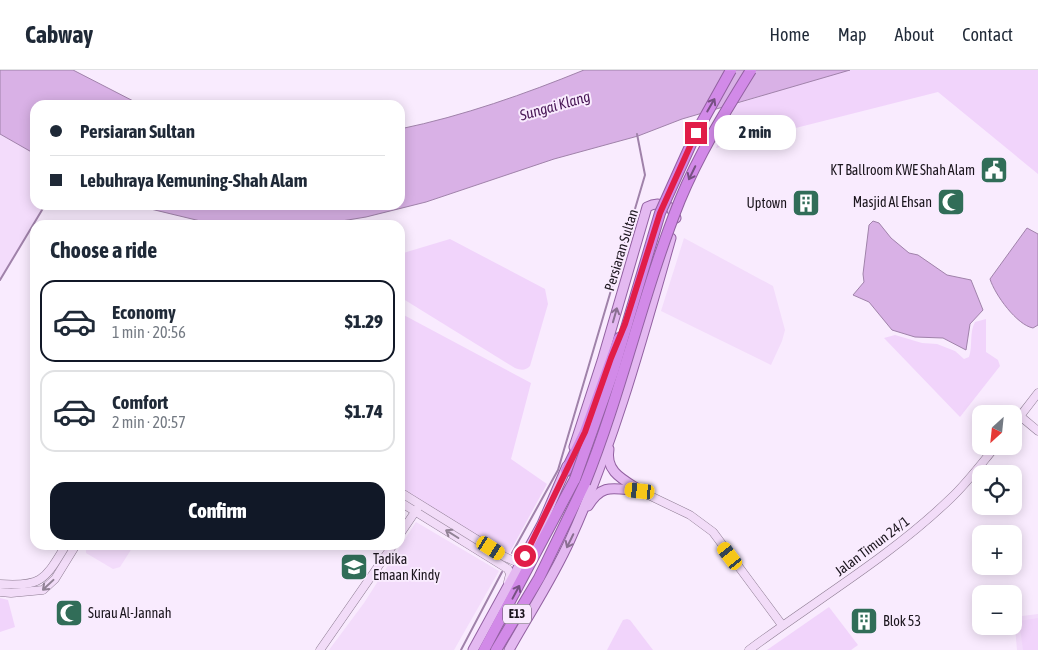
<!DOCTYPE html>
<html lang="en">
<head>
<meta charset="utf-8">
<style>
  body { margin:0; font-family:"Asap Condensed",sans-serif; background:#f2f2f3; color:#1f2937; height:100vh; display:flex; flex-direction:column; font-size:19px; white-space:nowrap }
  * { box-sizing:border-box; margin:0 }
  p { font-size:16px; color:#747a83 }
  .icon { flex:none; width:28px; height:28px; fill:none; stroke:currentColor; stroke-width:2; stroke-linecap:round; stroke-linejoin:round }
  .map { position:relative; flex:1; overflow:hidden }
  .details { position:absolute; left:30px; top:150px; width:375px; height:330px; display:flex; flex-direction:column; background:#fff; border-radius:15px; box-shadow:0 2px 12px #0003 }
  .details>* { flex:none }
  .guide { position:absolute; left:30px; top:30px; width:375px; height:110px; border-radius:15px; box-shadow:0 2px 12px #0003; display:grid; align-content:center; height:110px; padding:0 20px; background:#fff }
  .needle { width:32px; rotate:207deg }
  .controls { position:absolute; left:972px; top:335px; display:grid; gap:10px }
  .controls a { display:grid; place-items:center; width:50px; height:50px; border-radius:10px; background:#fff; box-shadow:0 2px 12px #0003; font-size:25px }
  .end { position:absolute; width:22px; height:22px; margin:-11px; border:6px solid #e11d48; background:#fff; box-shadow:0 0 0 2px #fff }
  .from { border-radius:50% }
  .bubble { position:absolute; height:35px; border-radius:15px; background:#fff; box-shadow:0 2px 12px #0003; font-size:16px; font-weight:800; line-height:35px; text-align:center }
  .car { position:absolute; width:15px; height:30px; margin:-15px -8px; border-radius:6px; box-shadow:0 0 4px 1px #0007; background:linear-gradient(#f5c518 24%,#345 0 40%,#f5c518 0 76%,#345 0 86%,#f5c518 0) }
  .guide b { display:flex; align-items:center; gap:18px; height:48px; font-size:19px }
  .guide b+b { border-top:1px solid #e0e1e3 }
  .guide i { width:12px; height:12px; background:#1f2937 }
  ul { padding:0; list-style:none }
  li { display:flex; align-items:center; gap:15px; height:82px; margin:0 10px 8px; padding:0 10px; border:2px solid #e0e1e3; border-radius:15px }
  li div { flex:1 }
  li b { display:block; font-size:19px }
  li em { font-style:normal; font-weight:800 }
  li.selected { border-color:#111827 }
  li>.icon { width:45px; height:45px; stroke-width:1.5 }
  h2 { padding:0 20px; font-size:22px; line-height:60px }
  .button { display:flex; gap:10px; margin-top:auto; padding:10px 20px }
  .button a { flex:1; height:58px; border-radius:15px; background:#111827; color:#fff; font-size:20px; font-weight:800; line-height:58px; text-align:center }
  header { display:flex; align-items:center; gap:30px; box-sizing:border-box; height:70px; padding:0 25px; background:#fff; border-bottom:1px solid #e0e1e3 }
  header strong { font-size:24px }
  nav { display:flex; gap:28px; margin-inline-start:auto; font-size:18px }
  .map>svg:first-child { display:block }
</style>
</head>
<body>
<header>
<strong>Cabway</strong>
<nav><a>Home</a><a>Map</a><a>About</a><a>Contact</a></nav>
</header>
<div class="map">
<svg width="1038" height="580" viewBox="0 0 1038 580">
  <rect width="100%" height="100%" fill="#f9ebfe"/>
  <g fill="#f3dcfb">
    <polygon points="0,64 35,84 35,135 45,135 0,210"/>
    <polygon points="684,168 773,216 785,260 782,271 771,295 661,241"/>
    <polygon points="416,452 499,501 454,580 329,580 364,533"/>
    <polygon points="86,475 134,475 120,497 113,499 86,483"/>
    <polygon points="1038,544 1038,580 1017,580 1014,547"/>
  </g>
  <g fill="#f1d4fb">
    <polygon points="848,0 1038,0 1038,104 938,22 716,78 736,34"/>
    <path d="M450,169l95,50 3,15 -18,62c-5,5 -9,4 -15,2l-115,-71v-43z"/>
    <polygon points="400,243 531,313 511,389 547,414 505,491 400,419"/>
    <path d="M986,249v33l12,8 2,6 -40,51 -76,-79 11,-3 27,8 15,1 18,7 9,8 5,-2c4,-11 0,-24 6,-35z"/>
    <polygon points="0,528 8,530 15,557 0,562"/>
    <polygon points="829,537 858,575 851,580 767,580"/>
    <polygon points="1038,548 1038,580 1023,580 1019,551"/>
    <polygon points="627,549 630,550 653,580 607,580 623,550"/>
  </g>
  <g fill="#d9b1e6" stroke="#a082aa">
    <polygon points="0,0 73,0 141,35 35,35 35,84 0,64"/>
    <path d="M584,0h266l-168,49 -44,17 -84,23 -128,43 -60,15 -49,8h-100l-83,-20h266v-76c63,-13 125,-35 184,-59z"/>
    <polygon points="873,151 879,153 891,168 909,183 918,185 947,205 971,210 983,240 970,254 966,280 943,268 915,267 892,260 869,232 853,225 864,212 863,204 869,155"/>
    <path d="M1027,158l11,6v91l-5,3c-16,-3 -38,-33 -43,-49z"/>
  </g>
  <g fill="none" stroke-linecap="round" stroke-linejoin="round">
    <g stroke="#a082aa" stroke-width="2">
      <polyline points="0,210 45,135"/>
      <polyline points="512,483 558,400 645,105 637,64"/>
      <polyline points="461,580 502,502"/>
    </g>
    <g stroke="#8c7b91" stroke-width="9">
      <g id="secondary">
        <polyline points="1020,346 1038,361"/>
        <polyline points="1014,354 1038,323"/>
        <polyline points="640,421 690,445 713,462 782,555"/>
        <polyline points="400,422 505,487 514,491 525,487"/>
        <polyline points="400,432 508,499 510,504 508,512"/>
        <polyline points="400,464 417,439"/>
        <path d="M0,514c43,3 45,-5 66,-39"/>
        <polyline points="0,522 11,523 43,520 55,509 76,475"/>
        <polyline points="320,580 393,475"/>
        <path d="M749,580c67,-50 141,-93 202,-152 16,-15 30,-34 45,-52"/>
      </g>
    </g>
    <g stroke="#9261a1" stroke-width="11">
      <g id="primary">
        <path d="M574,377l28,-86 45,-154c9,-5 15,-3 24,1l5,10"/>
        <path d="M609,379c-4,22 13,30 29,40"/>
        <path d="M588,436c15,-24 26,-17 52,-15"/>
        <polyline points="473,580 542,454 567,396"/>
        <path d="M509,580c20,-36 44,-72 61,-110 44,-97 72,-200 101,-302"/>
      </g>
    </g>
    <g stroke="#9261a1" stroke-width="12">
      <g id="highway">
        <polyline points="566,401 585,362 619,268"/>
        <polyline points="484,580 575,409"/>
        <polyline points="496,580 539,508 585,413"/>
      </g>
    </g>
    <use href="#secondary" stroke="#f2dcf8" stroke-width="8"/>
    <use href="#primary" stroke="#e4b9f1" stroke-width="9"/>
    <use href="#highway" stroke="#d28ae8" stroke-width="10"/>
    <g stroke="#9261a1" stroke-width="12" stroke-linecap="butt">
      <g id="highway-bridge">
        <polyline points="575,409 613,302 660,143 696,63 731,0"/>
        <path d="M585,413c37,-92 58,-191 95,-283 19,-46 45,-88 71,-130"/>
      </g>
    </g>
    <use href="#highway-bridge" stroke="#d28ae8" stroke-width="10"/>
  </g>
  <defs><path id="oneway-shaft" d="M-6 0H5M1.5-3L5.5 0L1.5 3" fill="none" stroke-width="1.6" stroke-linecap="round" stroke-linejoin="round" transform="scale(1.25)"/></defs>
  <g stroke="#765082">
    <use href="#oneway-shaft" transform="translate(711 35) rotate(-60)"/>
    <use href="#oneway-shaft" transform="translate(692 103) rotate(116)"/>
    <use href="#oneway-shaft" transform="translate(516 522) rotate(-62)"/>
  </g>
  <g stroke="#8a6f92">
    <use href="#oneway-shaft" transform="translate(615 245) rotate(-74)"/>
    <use href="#oneway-shaft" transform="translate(570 471) rotate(116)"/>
  </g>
  <g stroke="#918295">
    <use href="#oneway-shaft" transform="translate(452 464) rotate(-148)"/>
    <use href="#oneway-shaft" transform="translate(48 515) rotate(137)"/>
  </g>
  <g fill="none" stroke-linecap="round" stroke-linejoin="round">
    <polyline stroke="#e11d48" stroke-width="6" points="525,486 585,362 611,288 625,254 660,143 696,63"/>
  </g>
  <defs>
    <g id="civic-square" transform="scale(1.4375)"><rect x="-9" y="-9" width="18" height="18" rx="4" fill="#316d58" stroke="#f9ebfe"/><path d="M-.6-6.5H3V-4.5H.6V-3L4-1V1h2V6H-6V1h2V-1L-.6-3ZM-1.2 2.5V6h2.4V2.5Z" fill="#fff"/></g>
    <g id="mosque-square" transform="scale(1.4375)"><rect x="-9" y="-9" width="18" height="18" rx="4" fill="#316d58" stroke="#f9ebfe"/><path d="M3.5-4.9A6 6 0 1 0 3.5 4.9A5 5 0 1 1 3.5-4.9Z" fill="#fff"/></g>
    <g id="building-square" transform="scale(1.4375)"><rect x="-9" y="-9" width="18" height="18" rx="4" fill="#316d58" stroke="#f9ebfe"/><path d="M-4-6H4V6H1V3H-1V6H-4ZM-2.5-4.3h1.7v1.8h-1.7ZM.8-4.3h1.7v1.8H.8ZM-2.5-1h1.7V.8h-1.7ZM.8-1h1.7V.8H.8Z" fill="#fff"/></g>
    <g id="school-square" transform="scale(1.4375)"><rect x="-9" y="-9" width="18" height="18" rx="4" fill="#316d58" stroke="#f9ebfe"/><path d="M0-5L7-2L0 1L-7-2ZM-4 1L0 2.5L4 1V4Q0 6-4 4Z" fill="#fff"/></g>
  </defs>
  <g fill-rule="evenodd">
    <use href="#civic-square" x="994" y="100"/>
    <use href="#mosque-square" x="951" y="132"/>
    <use href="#building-square" x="806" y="133"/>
    <use href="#school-square" x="354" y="497"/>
    <use href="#mosque-square" x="69" y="543"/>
    <use href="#building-square" x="864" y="551"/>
  </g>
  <g text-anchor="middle" stroke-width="4" stroke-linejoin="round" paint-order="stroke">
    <rect fill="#f9ebfe" stroke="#5e5560" stroke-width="1" x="503" y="534.5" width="28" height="19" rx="4"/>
    <g font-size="12" font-weight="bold" fill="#1b151d">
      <text x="517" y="548">E13</text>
    </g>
    <g font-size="14" fill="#1b151d" stroke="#f9ebfe" text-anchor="end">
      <text x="975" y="105">KT Ballroom KWE Shah Alam</text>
      <text x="932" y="137">Masjid Al Ehsan</text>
      <text x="787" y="138">Uptown</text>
      <text x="373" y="494" text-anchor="start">Tadika<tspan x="373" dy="16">Emaan Kindy</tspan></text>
      <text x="88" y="548" text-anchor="start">Surau Al-Jannah</text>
      <text x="883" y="556" text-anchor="start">Blok 53</text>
    </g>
    <g font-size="14" fill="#1b151d" stroke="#f9ebfe">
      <text transform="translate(621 180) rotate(-73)" y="5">Persiaran Sultan</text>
      <text transform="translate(872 476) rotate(-37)" y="5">Jalan Timun 24/1</text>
    </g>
    <g font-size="15" font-style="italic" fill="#481756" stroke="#f9ebfe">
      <text transform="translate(555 36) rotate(-16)" y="5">Sungai Klang</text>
    </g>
  </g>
</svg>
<div class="controls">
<a><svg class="needle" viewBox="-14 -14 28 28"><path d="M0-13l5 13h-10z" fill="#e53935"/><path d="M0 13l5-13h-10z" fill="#747a83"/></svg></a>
<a><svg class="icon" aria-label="locate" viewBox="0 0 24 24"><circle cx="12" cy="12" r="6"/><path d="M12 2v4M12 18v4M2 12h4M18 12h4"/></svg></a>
<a>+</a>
<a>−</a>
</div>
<i class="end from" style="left:525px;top:486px"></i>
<i class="end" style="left:696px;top:63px"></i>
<div class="bubble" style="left:714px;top:45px;width:82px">2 min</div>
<i class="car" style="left:640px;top:421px;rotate:276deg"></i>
<i class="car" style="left:491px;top:478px;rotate:122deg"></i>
<i class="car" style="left:730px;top:486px;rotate:323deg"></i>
<div class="guide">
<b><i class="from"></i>Persiaran Sultan</b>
<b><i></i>Lebuhraya Kemuning-Shah Alam</b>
</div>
<section class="details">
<h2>Choose a ride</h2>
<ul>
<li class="selected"><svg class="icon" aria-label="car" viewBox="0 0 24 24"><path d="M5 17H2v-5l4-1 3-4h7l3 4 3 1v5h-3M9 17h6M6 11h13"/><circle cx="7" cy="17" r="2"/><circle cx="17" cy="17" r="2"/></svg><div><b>Economy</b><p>1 min · 20:56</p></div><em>$1.29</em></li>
<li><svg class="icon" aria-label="car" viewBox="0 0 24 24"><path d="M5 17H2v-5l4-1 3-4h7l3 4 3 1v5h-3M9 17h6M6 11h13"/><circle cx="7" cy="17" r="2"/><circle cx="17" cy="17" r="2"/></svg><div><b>Comfort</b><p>2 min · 20:57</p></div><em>$1.74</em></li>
</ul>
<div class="button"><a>Confirm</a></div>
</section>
</div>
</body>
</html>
